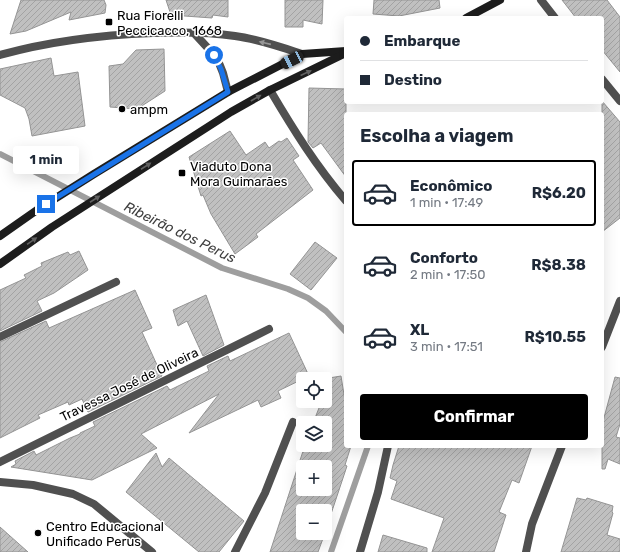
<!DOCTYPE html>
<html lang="pt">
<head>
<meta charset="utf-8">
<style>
  body { margin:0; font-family:Rubik,sans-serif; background:#f2f2f3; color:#1f2937; height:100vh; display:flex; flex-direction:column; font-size:15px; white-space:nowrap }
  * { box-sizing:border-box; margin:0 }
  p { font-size:13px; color:#747a83 }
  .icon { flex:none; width:22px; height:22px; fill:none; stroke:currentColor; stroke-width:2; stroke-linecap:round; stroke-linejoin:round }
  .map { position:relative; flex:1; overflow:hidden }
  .drawer { position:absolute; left:344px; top:112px; width:260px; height:336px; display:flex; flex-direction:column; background:#fff; border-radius:4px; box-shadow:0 4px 16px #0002 }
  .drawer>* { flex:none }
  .banner { position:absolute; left:344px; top:16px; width:260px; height:88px; border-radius:4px; box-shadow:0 4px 16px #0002; display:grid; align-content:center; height:88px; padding:0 16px; background:#fff }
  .tools { position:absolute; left:296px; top:372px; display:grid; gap:8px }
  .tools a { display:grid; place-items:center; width:36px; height:36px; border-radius:4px; background:#fff; box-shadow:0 4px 16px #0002; font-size:20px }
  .end { position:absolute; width:18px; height:18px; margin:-9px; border:5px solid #1a73e8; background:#fff; box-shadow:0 0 0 2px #fff }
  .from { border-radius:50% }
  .bubble { position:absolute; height:28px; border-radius:4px; background:#fff; box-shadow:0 4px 16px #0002; font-size:13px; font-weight:700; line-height:28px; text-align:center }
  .car { position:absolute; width:12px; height:24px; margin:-12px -6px; border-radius:5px; box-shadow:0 0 3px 1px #0007; background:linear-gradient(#222 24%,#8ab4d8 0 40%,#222 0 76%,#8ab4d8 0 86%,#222 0) }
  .banner b { display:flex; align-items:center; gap:14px; height:38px; font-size:15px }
  .banner b+b { border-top:1px solid #e0e1e3 }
  .banner i { width:10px; height:10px; background:#1f2937 }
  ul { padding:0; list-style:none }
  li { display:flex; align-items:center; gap:12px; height:66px; margin:0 8px 6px; padding:0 8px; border:2px solid transparent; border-radius:4px }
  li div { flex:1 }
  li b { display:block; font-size:15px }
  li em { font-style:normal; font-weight:700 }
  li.current { border-color:#000 }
  li>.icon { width:36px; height:36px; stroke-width:1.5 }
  h2 { padding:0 16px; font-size:18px; line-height:48px }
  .primary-button { display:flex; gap:8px; margin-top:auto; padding:8px 16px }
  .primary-button a { flex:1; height:46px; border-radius:4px; background:#000; color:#fff; font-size:16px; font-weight:700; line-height:46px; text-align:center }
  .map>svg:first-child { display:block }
</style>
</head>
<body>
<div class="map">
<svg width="620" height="552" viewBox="0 0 620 552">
  <defs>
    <pattern id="building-hatch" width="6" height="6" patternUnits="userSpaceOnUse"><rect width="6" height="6" fill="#c0c0c0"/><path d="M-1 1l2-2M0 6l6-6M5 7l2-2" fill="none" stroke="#a3a3a3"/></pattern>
  </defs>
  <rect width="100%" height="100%" fill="#fff"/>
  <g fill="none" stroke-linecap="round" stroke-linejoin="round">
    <g stroke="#9e9e9e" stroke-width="6">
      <polyline points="0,154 222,268 288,289 308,298 326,311 346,332"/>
      <polyline points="331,552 368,446"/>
    </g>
  </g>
  <g fill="url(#building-hatch)" stroke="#949494" fill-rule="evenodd">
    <polygon points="21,0 104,0 106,5 105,13 69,20 71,12 26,31 10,34"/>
    <polygon points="166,0 228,0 228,17 213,15 212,18 171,15"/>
    <polygon points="285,0 323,0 322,24 303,20 303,27 285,27"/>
    <polygon points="374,0 439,0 440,8 399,16 373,14"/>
    <polygon points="562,0 607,0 620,17 620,72 602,50 602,18 576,18"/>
    <polygon points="164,49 165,91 137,109 110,107 109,66 123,64 136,50"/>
    <polygon points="51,58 54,76 78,72 85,126 32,136 29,119 25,108 0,95 0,69"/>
    <polygon points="309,88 346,89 346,177 321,143 313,148 308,142"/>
    <polygon points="602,101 620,122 620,218 602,232"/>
    <polygon points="230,131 246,155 265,142 269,148 279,141 281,142 287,138 299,156 293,160 313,190 256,234 258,237 235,254 211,214 203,195 201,196 189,157"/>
    <polygon points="315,242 337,258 311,290 290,274"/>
    <polygon points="79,251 88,270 54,293 37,301 42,311 0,331 0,290 26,278 24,275 42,266 41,263 68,252 70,255"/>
    <polygon points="135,290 152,328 142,332 162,376 88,412 82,399 69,405 68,402 38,415 40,418 0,438 0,342 46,321 49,328"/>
    <polygon points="206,295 224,345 203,356 187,321 178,326 173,310"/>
    <polygon points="289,333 309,376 278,391 281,398 261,407 258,400 189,433 219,394 141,434 157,448 92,480 11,467 16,464 15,461 34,451 36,455 70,438 80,434 80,433 95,426 93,422 167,386 170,390 209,371 207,366 228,356 230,361"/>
    <path d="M341,376l5,31v39h5l-6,19 2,1 -22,66v-21h-22v22h22l-7,19h-48l35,-107h20v-22h-12l6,-15 -1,-7h7v-22h-2zM303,467h22v22h-22z"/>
    <polygon points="615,377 620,378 620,424 616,437 620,438 620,464 608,459 605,469 602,469 602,425"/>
    <polygon points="399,446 532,446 519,483 512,480 499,512 506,515 494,552 432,552 444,518 391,499 397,481 390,478 393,465"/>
    <polygon points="156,453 162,467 169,458 244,521 219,552 199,552 126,492"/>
    <polygon points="577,498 586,500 587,498 613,506 612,512 613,513 607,535 620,539 620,552 561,552"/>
    <polygon points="0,527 28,552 0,552"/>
    <polygon points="383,535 427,548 427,552 378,552"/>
  </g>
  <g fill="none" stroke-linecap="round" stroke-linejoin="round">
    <g stroke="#505050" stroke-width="8">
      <polyline points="0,337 116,282"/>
      <polyline points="235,552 265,493 293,422"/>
      <polyline points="360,552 378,492 388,446"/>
    </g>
    <g stroke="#505050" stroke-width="8">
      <polyline points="541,0 555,18"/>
      <polyline points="194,33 217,58 223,73 228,92"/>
      <path d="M0,55c50,-14 101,-20 153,-22 27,-1 55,-1 82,3 23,3 46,11 67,18"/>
      <polyline points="602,79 620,101"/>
      <path d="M270,90c23,39 46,76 76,111"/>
      <polyline points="602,347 620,301"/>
      <polyline points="0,462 269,329"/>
      <polyline points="0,482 33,485 73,494 94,504 152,552"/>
      <polyline points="526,552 532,524 562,446"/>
    </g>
    <g stroke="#1d1d1d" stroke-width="8">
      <polyline points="466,18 500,0"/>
      <polyline points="0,236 37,210 94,174 228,92 302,54 346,51"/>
      <polyline points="0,264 52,227 231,112 270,90 346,53"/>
    </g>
  </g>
  <defs><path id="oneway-solid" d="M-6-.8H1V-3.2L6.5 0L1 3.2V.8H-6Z"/></defs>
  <use fill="#969696" href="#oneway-solid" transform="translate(265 43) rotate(-167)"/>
  <g fill="#616161">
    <use href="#oneway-solid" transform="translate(306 73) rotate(-25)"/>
    <use href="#oneway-solid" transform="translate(256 98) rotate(-30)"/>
    <use href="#oneway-solid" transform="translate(146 166) rotate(-33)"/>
    <use href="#oneway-solid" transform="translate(95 199) rotate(-33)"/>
    <use href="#oneway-solid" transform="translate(32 241) rotate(-35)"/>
  </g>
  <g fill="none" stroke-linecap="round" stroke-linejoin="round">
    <polyline stroke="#1a73e8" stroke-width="5" points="46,204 228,92 221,69 214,55"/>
  </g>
  <g fill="#000" stroke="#fff" stroke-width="1.5">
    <rect x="105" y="18" width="8" height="8" rx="2"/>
    <circle cx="122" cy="109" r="4"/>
    <rect x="178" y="169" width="8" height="8" rx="2"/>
    <circle cx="38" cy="533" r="4"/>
  </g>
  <g text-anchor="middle" stroke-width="3" stroke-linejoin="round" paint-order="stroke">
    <g font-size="13" fill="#000" stroke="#fff" text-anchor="start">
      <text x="117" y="20">Rua Fiorelli<tspan x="117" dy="15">Peccicacco, 1668</tspan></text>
      <text x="130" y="114">ampm</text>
      <text x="190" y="171">Viaduto Dona<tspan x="190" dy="15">Mora Guimarães</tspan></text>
      <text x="46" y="531">Centro Educacional<tspan x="46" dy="15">Unificado Perus</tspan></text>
    </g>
    <g font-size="13" fill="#000" stroke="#fff">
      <text transform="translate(129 384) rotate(-26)" y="5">Travessa José de Oliveira</text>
    </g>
    <g font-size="14" font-style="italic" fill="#3f3f3f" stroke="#fff">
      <text transform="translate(180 232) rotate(26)" y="5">Ribeirão dos Perus</text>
    </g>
  </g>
</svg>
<div class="tools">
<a><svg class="icon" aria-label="locate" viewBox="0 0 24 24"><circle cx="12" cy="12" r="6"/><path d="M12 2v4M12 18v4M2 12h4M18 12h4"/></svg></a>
<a><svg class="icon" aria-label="layers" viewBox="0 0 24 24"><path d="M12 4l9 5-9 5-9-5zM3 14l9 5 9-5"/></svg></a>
<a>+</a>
<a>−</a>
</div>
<i class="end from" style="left:214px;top:55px"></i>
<i class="end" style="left:46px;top:204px"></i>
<div class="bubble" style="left:13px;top:146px;width:66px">1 min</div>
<i class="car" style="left:292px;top:60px;rotate:244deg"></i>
<div class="banner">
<b><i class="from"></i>Embarque</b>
<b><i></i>Destino</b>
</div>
<section class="drawer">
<h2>Escolha a viagem</h2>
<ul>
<li class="current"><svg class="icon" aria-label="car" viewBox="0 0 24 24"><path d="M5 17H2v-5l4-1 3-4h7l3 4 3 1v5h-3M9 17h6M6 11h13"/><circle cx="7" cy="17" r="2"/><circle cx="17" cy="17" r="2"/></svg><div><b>Econômico</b><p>1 min · 17:49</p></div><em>R$6.20</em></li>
<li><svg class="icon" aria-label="car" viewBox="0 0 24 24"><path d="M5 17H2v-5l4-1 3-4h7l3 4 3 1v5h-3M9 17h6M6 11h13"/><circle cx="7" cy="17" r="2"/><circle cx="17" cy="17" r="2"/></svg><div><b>Conforto</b><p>2 min · 17:50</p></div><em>R$8.38</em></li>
<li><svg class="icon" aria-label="car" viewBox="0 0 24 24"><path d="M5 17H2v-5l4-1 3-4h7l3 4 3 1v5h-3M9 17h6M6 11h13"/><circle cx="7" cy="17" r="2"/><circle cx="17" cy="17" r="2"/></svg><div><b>XL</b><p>3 min · 17:51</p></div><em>R$10.55</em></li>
</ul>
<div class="primary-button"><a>Confirmar</a></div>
</section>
</div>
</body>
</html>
